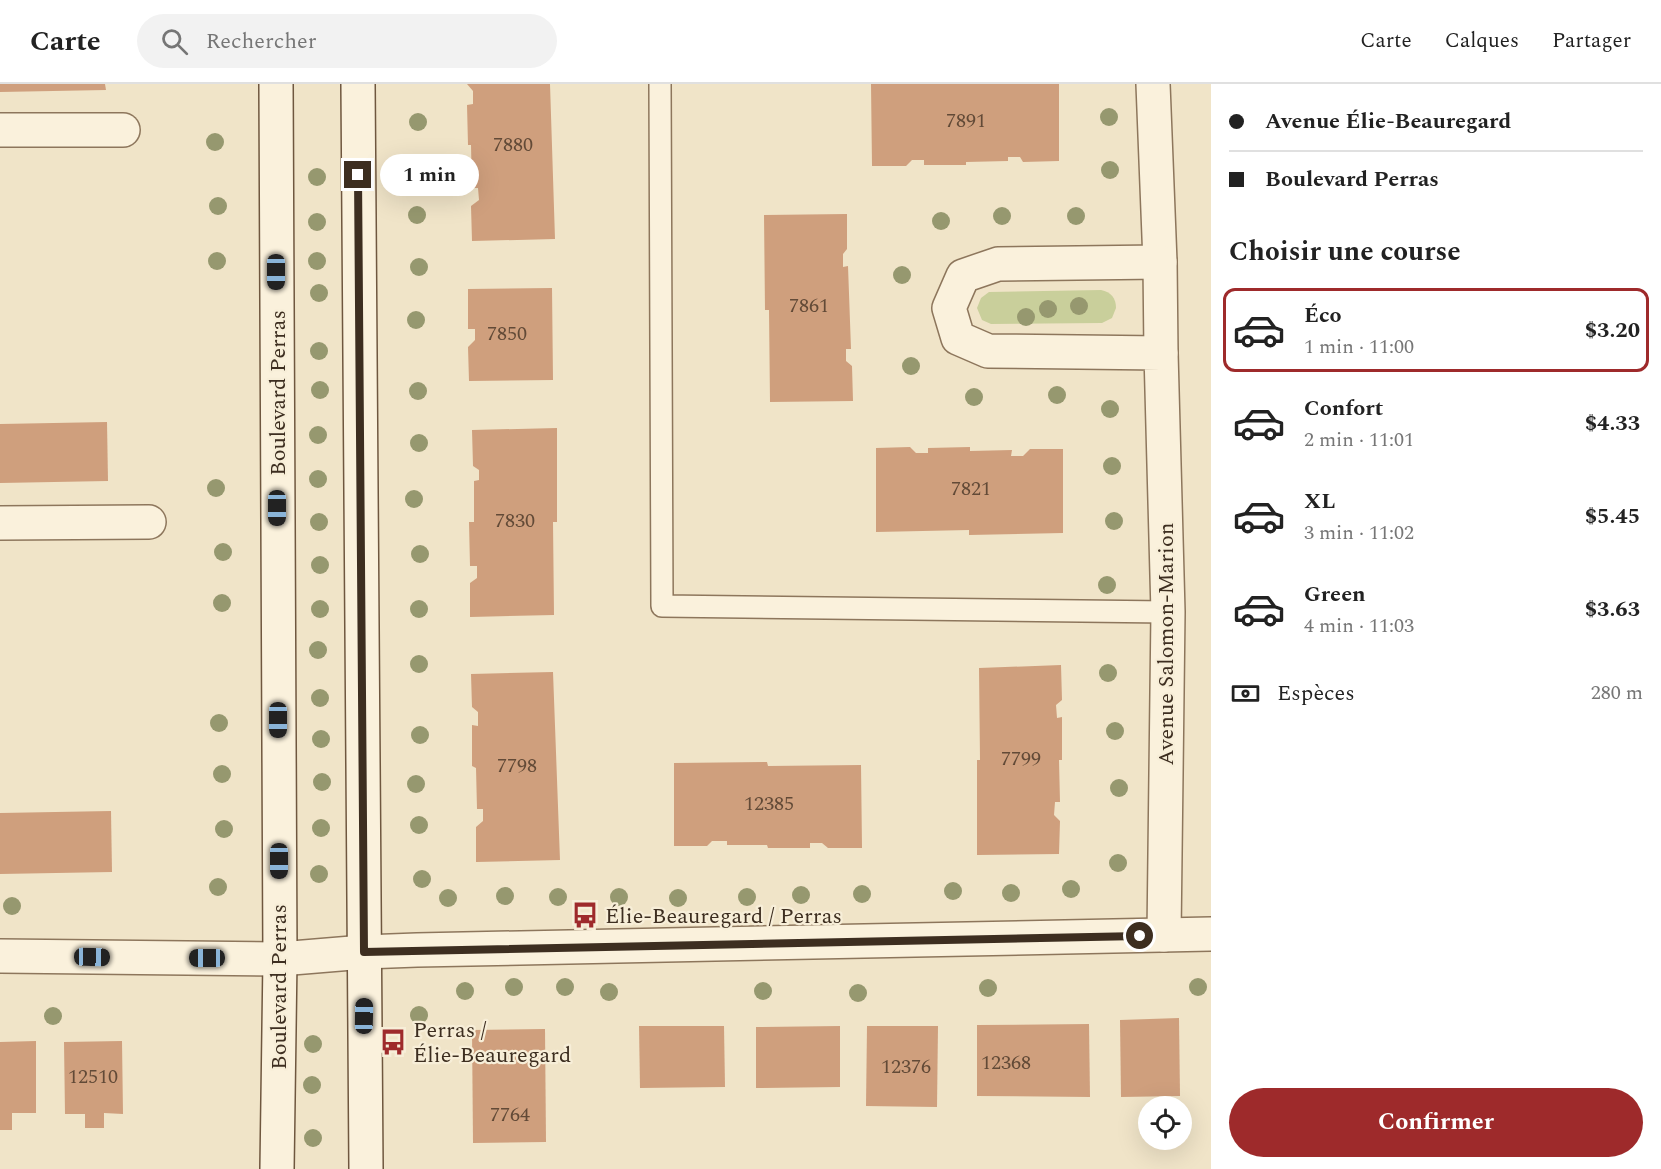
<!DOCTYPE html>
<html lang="fr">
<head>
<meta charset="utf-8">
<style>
  body { margin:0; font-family:Spectral,serif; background:#f2f2f2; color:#222; height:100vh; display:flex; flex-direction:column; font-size:22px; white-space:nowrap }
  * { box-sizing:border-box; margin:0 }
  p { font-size:20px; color:#767676 }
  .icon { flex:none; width:33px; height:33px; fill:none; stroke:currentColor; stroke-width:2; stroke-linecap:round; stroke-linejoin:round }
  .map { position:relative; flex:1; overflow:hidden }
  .details { display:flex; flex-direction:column; background:#fff; width:450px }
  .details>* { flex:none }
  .top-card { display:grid; align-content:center; height:132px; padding:0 18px; background:#fff }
  .buttons { position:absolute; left:1138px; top:1012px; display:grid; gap:12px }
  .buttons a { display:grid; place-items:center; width:54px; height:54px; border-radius:50%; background:#fff; box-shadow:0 6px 24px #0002; font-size:30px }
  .end { position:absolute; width:27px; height:27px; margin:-14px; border:8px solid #3d2e20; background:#fff; box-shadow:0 0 0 3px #fff }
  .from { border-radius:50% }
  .bubble { position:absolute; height:42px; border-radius:21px; background:#fff; box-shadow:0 6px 24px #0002; font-size:20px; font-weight:700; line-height:42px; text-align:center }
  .car { position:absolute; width:18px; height:36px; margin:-18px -9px; border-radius:8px; box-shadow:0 0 4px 2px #0007; background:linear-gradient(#222 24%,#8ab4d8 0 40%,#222 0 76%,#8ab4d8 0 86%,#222 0) }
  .top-card b { display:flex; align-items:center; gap:21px; height:57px; font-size:22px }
  .top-card b+b { border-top:2px solid #e0e0e0 }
  .top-card i { width:15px; height:15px; background:#222 }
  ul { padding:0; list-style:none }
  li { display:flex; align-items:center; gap:18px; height:84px; margin:0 12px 9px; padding:0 6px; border:3px solid transparent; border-radius:12px }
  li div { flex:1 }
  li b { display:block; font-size:22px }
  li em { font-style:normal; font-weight:700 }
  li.active { border-color:#9e2a2b }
  li>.icon { width:54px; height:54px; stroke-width:1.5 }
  h2 { padding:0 18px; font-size:27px; line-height:72px }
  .pay { display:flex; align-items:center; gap:15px; height:66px; padding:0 18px; font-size:22px }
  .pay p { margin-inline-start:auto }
  .button { display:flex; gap:12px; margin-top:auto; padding:12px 18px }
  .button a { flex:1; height:69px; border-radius:36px; background:#9e2a2b; color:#fff; font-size:24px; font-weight:700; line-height:69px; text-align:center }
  header { display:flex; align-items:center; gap:36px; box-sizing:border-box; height:84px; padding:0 30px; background:#fff; border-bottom:2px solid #e0e0e0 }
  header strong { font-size:28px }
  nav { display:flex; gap:33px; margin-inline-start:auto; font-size:21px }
  .search { width:420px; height:54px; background:#f2f2f2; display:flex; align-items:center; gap:15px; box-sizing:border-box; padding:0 21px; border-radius:33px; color:#767676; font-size:22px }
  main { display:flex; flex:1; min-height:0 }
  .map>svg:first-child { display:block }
</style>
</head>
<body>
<header>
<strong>Carte</strong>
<div class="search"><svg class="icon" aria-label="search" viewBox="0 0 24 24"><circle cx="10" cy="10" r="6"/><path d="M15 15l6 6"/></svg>Rechercher</div>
<nav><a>Carte</a><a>Calques</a><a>Partager</a></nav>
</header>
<main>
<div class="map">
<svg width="1211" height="1085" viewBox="0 0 1211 1085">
  <rect width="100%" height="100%" fill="#f0e4c8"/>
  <path fill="#c9cf9b" d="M1101,206c10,2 15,8 15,18l-4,10 -10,5 -111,1 -9,-4 -5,-12 4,-10 8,-6z"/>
  <g fill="#cf9f7d">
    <polygon points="0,0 105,0 106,6 0,8"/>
    <polygon points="467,0 550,0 555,155 472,157 471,122 479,116 478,104 472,104 471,61 468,61 467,21 473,20 473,7"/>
    <polygon points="871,0 1059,0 1059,77 1023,78 1020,73 1008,73 1008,77 966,78 966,81 924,81 924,76 912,76 906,82 872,82"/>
    <polygon points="847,130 847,165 843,170 843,183 848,182 851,265 846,265 846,277 852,282 853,317 770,318 769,226 765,226 764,131"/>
    <polygon points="552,204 553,296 469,297 468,263 475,256 475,245 468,245 468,205"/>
    <polygon points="107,338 108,397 0,399 0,340"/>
    <polygon points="557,344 557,438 553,438 554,531 470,533 470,499 477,494 477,482 470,482 469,438 474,438 474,397 479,396 479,386 473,382 472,346"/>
    <polygon points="910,363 916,369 928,369 928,364 970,363 970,367 1012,366 1011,372 1023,372 1030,365 1063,365 1063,449 969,451 969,446 876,448 876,364"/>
    <polygon points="1061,581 1062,616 1056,621 1057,634 1062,633 1062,676 1059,676 1060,718 1055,718 1054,731 1060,737 1059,770 977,771 977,676 980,676 979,584"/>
    <polygon points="553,588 560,776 476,778 476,743 483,737 483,725 477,725 476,684 472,682 472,641 478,642 478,628 472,623 471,590"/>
    <polygon points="767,678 768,682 861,681 862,764 828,764 822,759 810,759 810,764 768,764 767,761 727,761 727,757 712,757 707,762 674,762 674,679"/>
    <polygon points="111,727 112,788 0,790 0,729"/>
    <polygon points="1179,934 1180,1012 1121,1013 1120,936"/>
    <polygon points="1089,940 1090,1013 977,1012 977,941"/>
    <polygon points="639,942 724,942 725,1003 640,1004"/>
    <polygon points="840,942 840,1003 756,1004 756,943"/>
    <polygon points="867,942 938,942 937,1023 866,1022"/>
    <polygon points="545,945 546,1058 473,1059 472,946"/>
    <polygon points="36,957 36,1029 12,1029 12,1046 0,1046 0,958"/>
    <polygon points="122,957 123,1030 104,1029 104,1044 85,1044 85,1030 65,1030 64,958"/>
  </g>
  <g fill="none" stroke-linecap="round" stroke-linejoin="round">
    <g stroke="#8d765c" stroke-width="24">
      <polyline id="service" points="660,0 662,522 1168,528"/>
    </g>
    <g stroke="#8d765c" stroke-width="36">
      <g id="minor">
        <polyline points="1153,0 1160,178 998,180 963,192 949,224 958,254 988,267 1161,269 1168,528 1164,851"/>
        <polyline points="0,46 123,46"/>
        <polyline points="1160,178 1161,269"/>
        <polyline points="0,439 149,438"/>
        <polyline points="0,872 280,875 364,868 417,866 1211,850"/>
      </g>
    </g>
    <g stroke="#6f573f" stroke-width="36">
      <g id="secondary">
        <polyline points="276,0 280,875 277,1085"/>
        <polyline points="358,0 366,1085"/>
      </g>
    </g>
    <use href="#service" stroke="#faf1dc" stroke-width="21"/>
    <use href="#minor" stroke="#faf1dc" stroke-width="33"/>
    <use href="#secondary" stroke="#faf1dc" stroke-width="33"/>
  </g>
  <g fill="#96986f">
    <circle cx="1109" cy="33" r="9"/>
    <circle cx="418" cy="38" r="9"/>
    <circle cx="215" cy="58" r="9"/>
    <circle cx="1110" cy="86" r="9"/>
    <circle cx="418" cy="87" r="9"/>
    <circle cx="317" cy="93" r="9"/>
    <circle cx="218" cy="122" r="9"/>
    <circle cx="417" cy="131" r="9"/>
    <circle cx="1002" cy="132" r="9"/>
    <circle cx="1076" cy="132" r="9"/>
    <circle cx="941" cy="137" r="9"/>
    <circle cx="317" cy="138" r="9"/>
    <circle cx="217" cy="177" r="9"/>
    <circle cx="317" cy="177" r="9"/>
    <circle cx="419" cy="183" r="9"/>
    <circle cx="902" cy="191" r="9"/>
    <circle cx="319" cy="209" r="9"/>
    <circle cx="1079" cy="222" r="9"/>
    <circle cx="1048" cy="225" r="9"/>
    <circle cx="1026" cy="233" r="9"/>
    <circle cx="416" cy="236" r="9"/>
    <circle cx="319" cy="267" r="9"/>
    <circle cx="911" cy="282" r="9"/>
    <circle cx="320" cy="306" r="9"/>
    <circle cx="418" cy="307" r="9"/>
    <circle cx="1057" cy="311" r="9"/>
    <circle cx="974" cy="313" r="9"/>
    <circle cx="1110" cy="325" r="9"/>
    <circle cx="318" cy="351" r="9"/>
    <circle cx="419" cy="359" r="9"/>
    <circle cx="1112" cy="382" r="9"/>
    <circle cx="318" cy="395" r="9"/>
    <circle cx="216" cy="404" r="9"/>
    <circle cx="414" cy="415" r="9"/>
    <circle cx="1114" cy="437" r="9"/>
    <circle cx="319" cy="438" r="9"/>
    <circle cx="223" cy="468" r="9"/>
    <circle cx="420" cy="470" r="9"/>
    <circle cx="320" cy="481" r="9"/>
    <circle cx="1107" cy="501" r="9"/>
    <circle cx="222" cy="519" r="9"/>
    <circle cx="320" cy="525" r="9"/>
    <circle cx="419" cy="525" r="9"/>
    <circle cx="318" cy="566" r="9"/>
    <circle cx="419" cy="580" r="9"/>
    <circle cx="1108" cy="589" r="9"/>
    <circle cx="320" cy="614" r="9"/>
    <circle cx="219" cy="639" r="9"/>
    <circle cx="1115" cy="647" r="9"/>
    <circle cx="420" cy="651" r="9"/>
    <circle cx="321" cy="655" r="9"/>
    <circle cx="222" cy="690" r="9"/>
    <circle cx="322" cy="698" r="9"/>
    <circle cx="416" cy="700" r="9"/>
    <circle cx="1119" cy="704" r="9"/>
    <circle cx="419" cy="741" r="9"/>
    <circle cx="321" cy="744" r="9"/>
    <circle cx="224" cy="745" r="9"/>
    <circle cx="1118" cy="779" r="9"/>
    <circle cx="319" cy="790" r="9"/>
    <circle cx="422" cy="795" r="9"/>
    <circle cx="218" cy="803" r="9"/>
    <circle cx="1071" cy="805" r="9"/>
    <circle cx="953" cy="807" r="9"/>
    <circle cx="1011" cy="809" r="9"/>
    <circle cx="862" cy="810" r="9"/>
    <circle cx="801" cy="811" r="9"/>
    <circle cx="505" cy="812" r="9"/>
    <circle cx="558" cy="813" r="9"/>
    <circle cx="619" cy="813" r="9"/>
    <circle cx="747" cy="813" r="9"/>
    <circle cx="448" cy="814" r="9"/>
    <circle cx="678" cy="814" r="9"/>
    <circle cx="12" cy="822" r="9"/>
    <circle cx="514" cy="903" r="9"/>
    <circle cx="565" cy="903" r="9"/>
    <circle cx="1198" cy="903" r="9"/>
    <circle cx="988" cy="904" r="9"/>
    <circle cx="465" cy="907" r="9"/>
    <circle cx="763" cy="907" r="9"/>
    <circle cx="609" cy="908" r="9"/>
    <circle cx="858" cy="909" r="9"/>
    <circle cx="419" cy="931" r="9"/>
    <circle cx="53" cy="932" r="9"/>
    <circle cx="313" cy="960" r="9"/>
    <circle cx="312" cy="1001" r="9"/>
    <circle cx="313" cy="1054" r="9"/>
  </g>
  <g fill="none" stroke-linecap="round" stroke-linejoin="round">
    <polyline stroke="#3d2e20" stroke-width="8" points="358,91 364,868 1140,852"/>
  </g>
  <defs>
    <g id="bus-bare" transform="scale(2.07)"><path d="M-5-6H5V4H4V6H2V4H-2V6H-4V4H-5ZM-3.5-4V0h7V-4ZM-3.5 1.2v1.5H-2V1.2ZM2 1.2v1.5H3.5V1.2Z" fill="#9e2a2b" stroke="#f7eed8" stroke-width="2.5" paint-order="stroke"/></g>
  </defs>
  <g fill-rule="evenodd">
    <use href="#bus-bare" x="585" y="831"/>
    <use href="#bus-bare" x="393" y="958"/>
  </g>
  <g text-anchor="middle" stroke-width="4.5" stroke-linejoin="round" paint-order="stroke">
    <g font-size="20" fill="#624a37">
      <text x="966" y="43">7891</text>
      <text x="513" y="67">7880</text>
      <text x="809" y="228">7861</text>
      <text x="507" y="256">7850</text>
      <text x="971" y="411">7821</text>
      <text x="515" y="443">7830</text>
      <text x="1021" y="681">7799</text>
      <text x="517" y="688">7798</text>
      <text x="769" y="726">12385</text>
      <text x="1006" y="985">12368</text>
      <text x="906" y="989">12376</text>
      <text x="93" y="999">12510</text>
      <text x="510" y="1037">7764</text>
    </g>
    <g font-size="22" fill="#3d2e20" stroke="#f7eed8">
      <text transform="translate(277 309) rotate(-90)" y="8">Boulevard Perras</text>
      <text transform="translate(1165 560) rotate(-90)" y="8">Avenue Salomon-Marion</text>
      <text transform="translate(278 903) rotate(-90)" y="8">Boulevard Perras</text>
    </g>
    <g font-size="22" fill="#3d2e20" stroke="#f7eed8" text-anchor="start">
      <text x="605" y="839">Élie-Beauregard / Perras</text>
      <text x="413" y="953">Perras /<tspan x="413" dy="25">Élie-Beauregard</tspan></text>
    </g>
  </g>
</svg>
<div class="buttons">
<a><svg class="icon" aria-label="locate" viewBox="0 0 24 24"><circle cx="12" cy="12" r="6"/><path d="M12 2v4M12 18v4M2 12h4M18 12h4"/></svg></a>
</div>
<i class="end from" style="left:1140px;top:852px"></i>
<i class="end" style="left:358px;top:91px"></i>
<div class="bubble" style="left:380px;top:70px;width:99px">1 min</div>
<i class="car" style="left:276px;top:188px;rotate:180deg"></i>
<i class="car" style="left:277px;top:424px;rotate:180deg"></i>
<i class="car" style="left:278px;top:636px;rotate:180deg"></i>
<i class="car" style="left:279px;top:777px;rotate:180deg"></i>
<i class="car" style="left:92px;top:873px;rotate:91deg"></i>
<i class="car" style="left:207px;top:874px;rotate:270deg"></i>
<i class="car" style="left:364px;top:932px;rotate:1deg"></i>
</div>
<section class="details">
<div class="top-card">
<b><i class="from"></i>Avenue Élie-Beauregard</b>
<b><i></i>Boulevard Perras</b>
</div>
<h2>Choisir une course</h2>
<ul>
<li class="active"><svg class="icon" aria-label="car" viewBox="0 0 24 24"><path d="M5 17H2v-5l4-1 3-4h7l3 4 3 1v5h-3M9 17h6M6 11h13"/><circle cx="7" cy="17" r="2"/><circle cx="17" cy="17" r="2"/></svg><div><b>Éco</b><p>1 min · 11:00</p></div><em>$3.20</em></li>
<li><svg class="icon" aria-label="car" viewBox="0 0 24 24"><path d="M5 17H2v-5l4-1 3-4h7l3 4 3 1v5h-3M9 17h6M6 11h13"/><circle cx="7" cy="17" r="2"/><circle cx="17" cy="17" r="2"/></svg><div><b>Confort</b><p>2 min · 11:01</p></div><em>$4.33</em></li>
<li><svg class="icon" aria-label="car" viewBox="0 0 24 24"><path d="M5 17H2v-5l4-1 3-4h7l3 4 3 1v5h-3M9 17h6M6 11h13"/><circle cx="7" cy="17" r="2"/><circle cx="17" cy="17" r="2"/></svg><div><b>XL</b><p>3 min · 11:02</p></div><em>$5.45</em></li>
<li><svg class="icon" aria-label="car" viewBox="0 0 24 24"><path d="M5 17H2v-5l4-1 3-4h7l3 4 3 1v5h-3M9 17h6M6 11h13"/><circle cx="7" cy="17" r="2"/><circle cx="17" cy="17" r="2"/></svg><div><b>Green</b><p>4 min · 11:03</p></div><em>$3.63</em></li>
</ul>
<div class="pay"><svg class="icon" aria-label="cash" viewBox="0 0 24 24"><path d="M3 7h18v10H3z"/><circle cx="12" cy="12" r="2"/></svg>Espèces<p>280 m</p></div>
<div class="button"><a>Confirmer</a></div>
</section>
</main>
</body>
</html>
